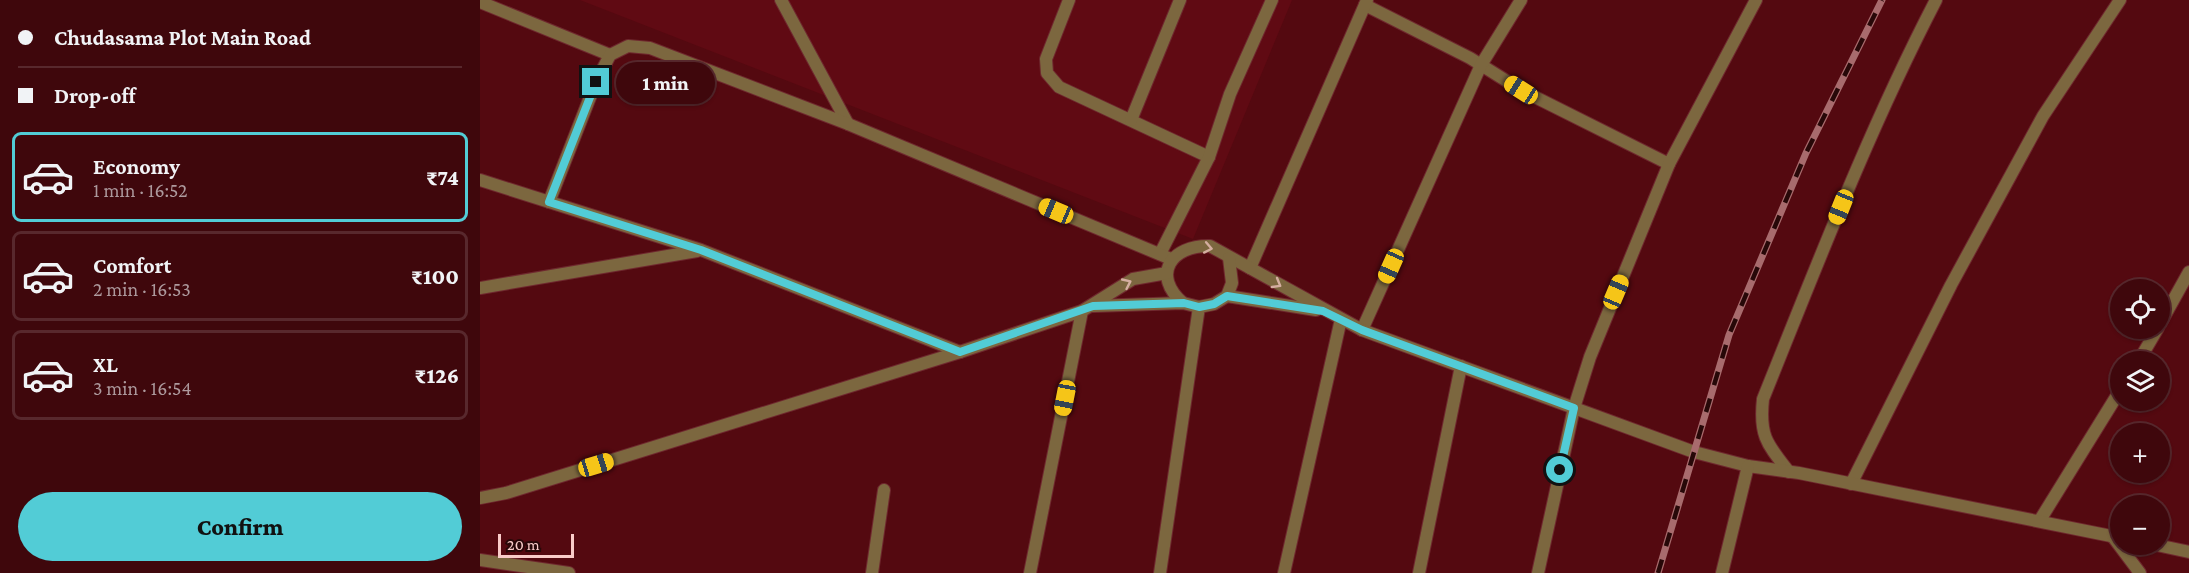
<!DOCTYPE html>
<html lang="en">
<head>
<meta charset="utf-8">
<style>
  body { margin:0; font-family:"Crimson Pro",serif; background:#461015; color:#f1f3f6; height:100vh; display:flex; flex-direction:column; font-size:22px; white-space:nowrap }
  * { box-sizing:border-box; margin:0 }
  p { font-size:20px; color:#ad999d }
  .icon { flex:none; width:33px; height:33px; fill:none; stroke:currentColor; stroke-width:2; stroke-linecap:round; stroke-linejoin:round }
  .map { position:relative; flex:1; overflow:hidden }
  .sheet { display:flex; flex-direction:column; background:#3f070c; width:480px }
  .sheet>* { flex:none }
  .top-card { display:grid; align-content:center; height:132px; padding:0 18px; background:#3f070c }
  .controls { position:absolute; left:1630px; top:279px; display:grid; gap:12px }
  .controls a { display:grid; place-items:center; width:60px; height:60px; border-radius:50%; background:#3f070c; box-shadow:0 2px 4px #0004,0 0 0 2px #58282d; font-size:30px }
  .scale { position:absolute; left:18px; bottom:15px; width:76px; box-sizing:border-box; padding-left:6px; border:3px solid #faccc9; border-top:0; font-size:16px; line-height:21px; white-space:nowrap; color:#faccc9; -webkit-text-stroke:4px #270808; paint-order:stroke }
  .end { position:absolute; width:27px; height:27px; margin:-14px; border:8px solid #52ccd6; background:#111; box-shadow:0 0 0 3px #111 }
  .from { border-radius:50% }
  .bubble { position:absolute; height:42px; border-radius:21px; background:#3f070c; box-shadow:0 2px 4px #0004,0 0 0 2px #58282d; font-size:20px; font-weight:800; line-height:42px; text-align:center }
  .car { position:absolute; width:18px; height:36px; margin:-18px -9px; border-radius:8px; box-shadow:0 0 4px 2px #0007; background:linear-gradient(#f5c518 24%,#345 0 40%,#f5c518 0 76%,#345 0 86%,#f5c518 0) }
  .top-card b { display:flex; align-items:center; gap:21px; height:57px; font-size:22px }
  .top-card b+b { border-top:2px solid #58282d }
  .top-card i { width:15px; height:15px; background:#f1f3f6 }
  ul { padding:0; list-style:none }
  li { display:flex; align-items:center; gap:18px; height:90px; margin:0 12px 9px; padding:0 6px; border:3px solid #58282d; border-radius:9px }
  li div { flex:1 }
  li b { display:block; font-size:22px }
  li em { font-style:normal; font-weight:800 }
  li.on { border-color:#52ccd6 }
  li>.icon { width:54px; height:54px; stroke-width:1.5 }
  .button { display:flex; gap:12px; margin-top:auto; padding:12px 18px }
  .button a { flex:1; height:69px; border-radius:36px; background:#52ccd6; color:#111; font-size:24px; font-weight:800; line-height:69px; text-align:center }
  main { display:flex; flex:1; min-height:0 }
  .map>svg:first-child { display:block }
</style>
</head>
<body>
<main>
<section class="sheet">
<div class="top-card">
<b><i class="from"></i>Chudasama Plot Main Road</b>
<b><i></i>Drop-off</b>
</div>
<ul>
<li class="on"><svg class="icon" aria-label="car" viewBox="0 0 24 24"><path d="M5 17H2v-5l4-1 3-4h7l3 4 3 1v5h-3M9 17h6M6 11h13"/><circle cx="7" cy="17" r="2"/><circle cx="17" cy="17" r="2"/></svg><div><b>Economy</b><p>1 min · 16:52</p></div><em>₹74</em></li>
<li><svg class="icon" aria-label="car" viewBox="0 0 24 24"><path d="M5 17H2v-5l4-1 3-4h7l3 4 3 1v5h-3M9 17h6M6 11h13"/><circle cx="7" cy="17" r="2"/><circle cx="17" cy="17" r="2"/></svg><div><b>Comfort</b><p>2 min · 16:53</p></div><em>₹100</em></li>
<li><svg class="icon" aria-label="car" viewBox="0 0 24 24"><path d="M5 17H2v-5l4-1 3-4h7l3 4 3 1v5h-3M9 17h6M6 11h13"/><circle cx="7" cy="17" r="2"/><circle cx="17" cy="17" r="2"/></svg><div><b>XL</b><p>3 min · 16:54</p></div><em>₹126</em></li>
</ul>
<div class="button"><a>Confirm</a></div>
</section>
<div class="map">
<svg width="1709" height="573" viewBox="0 0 1709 573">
  <rect width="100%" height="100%" fill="#540910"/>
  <polygon fill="#600a13" points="100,0 812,0 713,239"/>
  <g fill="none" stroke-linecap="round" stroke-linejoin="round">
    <g stroke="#6f282e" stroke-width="14">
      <g id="service">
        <polyline points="301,0 368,124"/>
        <polyline points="589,0 566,59 567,73 579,87 729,157"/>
        <polyline points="0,2 130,55"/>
        <polyline points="651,120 700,0"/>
        <polyline points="680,254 729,157 750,94 792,0"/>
      </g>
    </g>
    <g stroke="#6f282e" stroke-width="14">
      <g id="minor">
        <polyline points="885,5 990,58 1041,90 1189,164"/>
        <polyline points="0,180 221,250 480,352"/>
        <polyline points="69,202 116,82 130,55 148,46 170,48 368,124 691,259"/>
        <polyline points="770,268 887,0"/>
        <polyline points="0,288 217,251"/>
        <polyline points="1680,324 1709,272"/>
        <polyline points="882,330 1001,65 1041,0"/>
        <polyline points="1658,362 1678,328"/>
        <path d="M1309,472c-22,-28 -30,-36 -26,-73 54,-134 106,-270 173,-399"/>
        <polyline points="1371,484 1471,285 1563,116 1640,0"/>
        <polyline points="1560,520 1641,389"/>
        <polyline points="0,560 89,573"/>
        <polyline points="392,573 404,490"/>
        <polyline points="550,573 602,311"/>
        <polyline points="680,573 719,307"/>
        <polyline points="804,573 861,319"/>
        <polyline points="939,573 981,366"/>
      </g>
    </g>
    <g stroke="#6f282e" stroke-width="14">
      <g id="tertiary">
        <polyline points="747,296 836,310"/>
        <path d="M703,303c-32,-28 -12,-58 27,-57l152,84 332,122 54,14 51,7 322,65"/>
        <polyline points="613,306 703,303 719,307 734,304 747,296 752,283 749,258"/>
        <polyline points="0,498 26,493 480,352 602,311 653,279 687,273"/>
        <polyline points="1633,537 1660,573"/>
        <polyline points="1672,544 1709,552"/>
        <polyline points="1058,573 1094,408 1110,357 1189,164 1276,0"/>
        <polyline points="1242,573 1268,466"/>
      </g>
    </g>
    <use href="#service" stroke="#7c673f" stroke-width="12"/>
    <use href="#minor" stroke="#7c673f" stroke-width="12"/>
    <use href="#tertiary" stroke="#7c673f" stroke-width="12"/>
    <g stroke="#a86b6d" stroke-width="7">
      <polyline id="rail" points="1178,573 1249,335 1326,153 1402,0"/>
    </g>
    <use href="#rail" stroke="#270808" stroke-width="4.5" stroke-dasharray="14" stroke-linecap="butt"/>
  </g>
  <defs><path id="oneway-chevron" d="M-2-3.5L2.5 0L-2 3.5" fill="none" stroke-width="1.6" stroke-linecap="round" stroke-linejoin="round" transform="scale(1.5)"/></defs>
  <g stroke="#d4aea0">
    <use href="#oneway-chevron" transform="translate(728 248) rotate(11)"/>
    <use href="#oneway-chevron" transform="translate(647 283) rotate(-25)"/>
    <use href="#oneway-chevron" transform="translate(797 284) rotate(30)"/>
  </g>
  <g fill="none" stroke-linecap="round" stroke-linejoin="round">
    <polyline stroke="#52ccd6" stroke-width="8" points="116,82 69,202 221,250 480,352 613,306 704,303 719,307 734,304 747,296 843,311 882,330 1094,408 1080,470"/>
  </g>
</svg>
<div class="controls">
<a><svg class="icon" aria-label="locate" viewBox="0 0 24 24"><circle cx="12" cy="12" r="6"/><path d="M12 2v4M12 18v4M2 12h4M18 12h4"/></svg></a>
<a><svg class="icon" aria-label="layers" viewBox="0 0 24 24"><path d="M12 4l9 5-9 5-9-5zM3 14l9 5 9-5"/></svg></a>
<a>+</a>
<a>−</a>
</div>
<div class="scale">20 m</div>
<i class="end from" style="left:1080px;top:470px"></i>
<i class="end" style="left:116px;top:82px"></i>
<div class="bubble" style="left:136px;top:62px;width:99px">1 min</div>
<i class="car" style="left:1041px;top:90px;rotate:302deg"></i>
<i class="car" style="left:1361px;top:207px;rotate:202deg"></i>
<i class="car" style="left:576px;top:211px;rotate:293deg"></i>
<i class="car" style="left:911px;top:266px;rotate:204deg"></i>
<i class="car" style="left:1136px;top:292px;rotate:23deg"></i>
<i class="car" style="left:585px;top:398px;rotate:191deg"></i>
<i class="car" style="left:116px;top:465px;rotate:73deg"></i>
</div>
</main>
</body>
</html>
